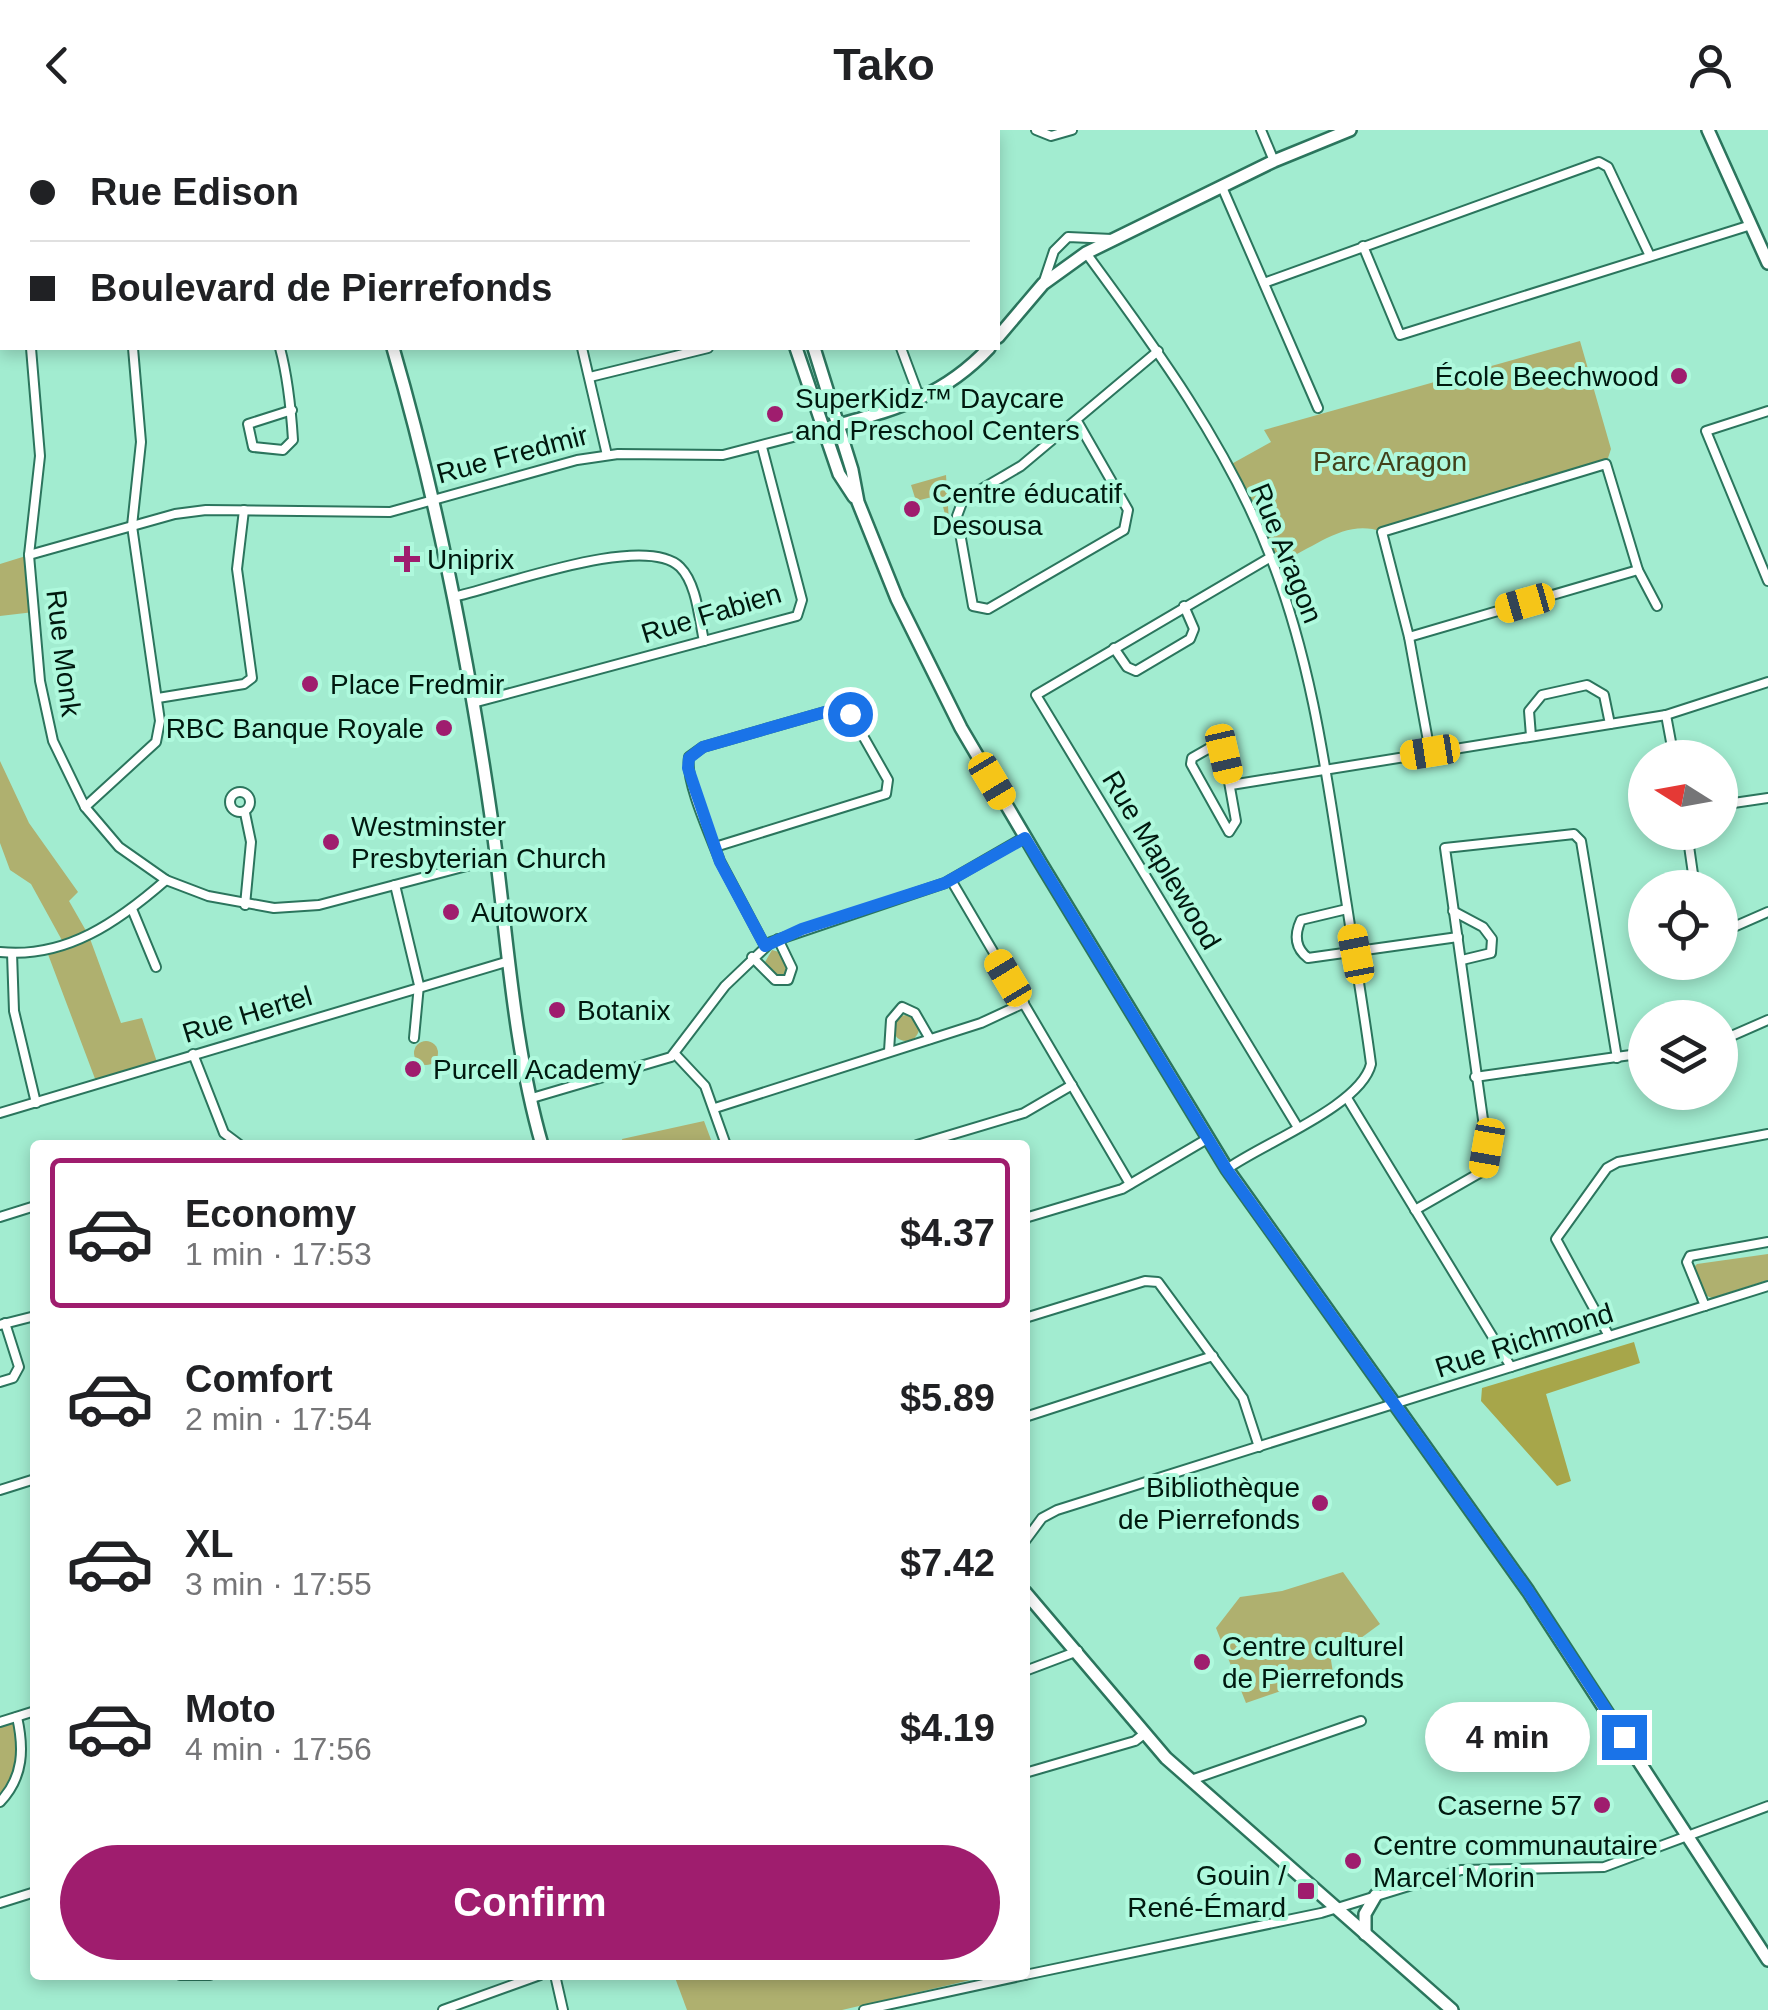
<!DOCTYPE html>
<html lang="en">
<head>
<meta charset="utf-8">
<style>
  body { margin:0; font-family:Arial,sans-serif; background:#f6f6f6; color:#202124; height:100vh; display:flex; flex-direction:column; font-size:38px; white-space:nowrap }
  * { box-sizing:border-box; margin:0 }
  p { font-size:32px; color:#757577 }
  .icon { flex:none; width:55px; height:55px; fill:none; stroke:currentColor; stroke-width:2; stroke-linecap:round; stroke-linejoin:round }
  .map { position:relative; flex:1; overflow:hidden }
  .sheet { position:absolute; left:30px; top:1010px; width:1000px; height:840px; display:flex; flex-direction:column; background:#fff; border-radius:10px; box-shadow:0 5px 15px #0003 }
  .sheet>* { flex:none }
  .top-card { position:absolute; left:0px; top:0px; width:1000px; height:220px; box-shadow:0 5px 15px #0003; display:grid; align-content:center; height:220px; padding:0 30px; background:#fff }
  .needle { width:65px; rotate:281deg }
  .controls { position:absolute; left:1628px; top:610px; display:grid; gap:20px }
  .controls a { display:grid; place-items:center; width:110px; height:110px; border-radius:50%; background:#fff; box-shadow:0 5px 15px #0003; font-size:50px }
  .end { position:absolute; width:45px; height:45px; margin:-22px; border:12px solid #1a73e8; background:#fff; box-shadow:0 0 0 5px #fff }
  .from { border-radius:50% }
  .bubble { position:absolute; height:70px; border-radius:35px; background:#fff; box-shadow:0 5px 15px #0003; font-size:32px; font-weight:600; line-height:70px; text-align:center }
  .car { position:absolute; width:30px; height:60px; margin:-30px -15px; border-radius:12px; box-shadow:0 0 8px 2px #0007; background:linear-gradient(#f5c518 24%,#345 0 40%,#f5c518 0 76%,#345 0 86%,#f5c518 0) }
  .top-card b { display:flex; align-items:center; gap:35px; height:95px; font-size:38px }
  .top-card b+b { border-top:2px solid #e0e0e0 }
  .top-card i { width:25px; height:25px; background:#202124 }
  ul { padding:18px 0 0; list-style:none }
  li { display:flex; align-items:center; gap:30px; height:150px; margin:0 20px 15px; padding:0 10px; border:5px solid transparent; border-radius:10px }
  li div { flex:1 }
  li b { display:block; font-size:38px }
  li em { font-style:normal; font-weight:600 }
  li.selected { border-color:#9f1d6e }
  li>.icon { width:90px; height:90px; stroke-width:1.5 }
  .primary-button { display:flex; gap:20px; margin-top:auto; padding:20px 30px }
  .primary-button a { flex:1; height:115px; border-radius:60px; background:#9f1d6e; color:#fff; font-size:40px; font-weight:600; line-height:115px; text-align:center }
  header { display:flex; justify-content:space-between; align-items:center; height:130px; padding:0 30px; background:#fff; font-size:45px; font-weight:600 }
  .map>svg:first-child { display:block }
</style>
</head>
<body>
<header><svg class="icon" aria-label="back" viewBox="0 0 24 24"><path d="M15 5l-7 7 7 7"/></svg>Tako<svg class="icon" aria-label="person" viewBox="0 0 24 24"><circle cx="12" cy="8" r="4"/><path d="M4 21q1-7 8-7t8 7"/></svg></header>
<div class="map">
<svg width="1768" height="1880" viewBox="0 0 1768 1880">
  <rect width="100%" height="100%" fill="#a2ecd0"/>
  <g fill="#afb06f">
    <path d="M1580,211l31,108 -5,15 -224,68c-36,-14 -67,16 -100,29l-11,-4 -45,-90 45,-25 -7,-12z"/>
    <polygon points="946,345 949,392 947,392 940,365 916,371 911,355"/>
    <polygon points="29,425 34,482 0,486 0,434"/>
    <polygon points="0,631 29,693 78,762 69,771 89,806 121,893 142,888 158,935 97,954 46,819 64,814 31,754 10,740 0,713"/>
    <polygon points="772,820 779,822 788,839 785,847 775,844 765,832"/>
    <circle cx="906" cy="898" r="13"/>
    <circle cx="426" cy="923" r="12"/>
    <polygon points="704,991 713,1015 623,1015 622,1009"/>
    <polygon points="1768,1124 1768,1150 1712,1168 1702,1164 1692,1139 1697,1134"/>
    <polygon points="1343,1442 1380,1494 1331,1530 1333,1543 1246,1573 1216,1498 1240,1467 1282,1461"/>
    <polygon points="17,1587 20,1634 0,1672 0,1592"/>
    <polygon points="674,1845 992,1845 842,1880 687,1880"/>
  </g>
  <polygon fill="#a7a64a" points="1634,1212 1640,1233 1546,1264 1571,1351 1557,1356 1481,1271 1482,1258"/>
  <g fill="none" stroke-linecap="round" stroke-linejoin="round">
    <g stroke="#2b755d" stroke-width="12">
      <g id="street">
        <polyline points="174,0 175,2"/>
        <polyline points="642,0 643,2"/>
        <polyline points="816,0 817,2"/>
        <polyline points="922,0 924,2"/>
        <polyline points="1036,0 1051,6 1072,0"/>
        <polyline points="1261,0 1274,31"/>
        <polyline points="604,2 612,0"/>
        <polyline points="1222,57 1318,278"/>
        <polyline points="1363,116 1400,205 1751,95"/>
        <path d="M1086,123c70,95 142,193 185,305 44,113 57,229 76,348 8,53 17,105 24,158 -10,42 -108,79 -144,105"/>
        <polyline points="1044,151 1054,121 1068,107 1112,109"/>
        <polyline points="1264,153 1599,32 1608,37 1650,126"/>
        <polyline points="31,218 40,326 29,425 40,551 53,611 85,677 119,717 166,750 208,766 274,778 319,775 497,728"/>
        <path d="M280,218c8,30 11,60 13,92l-10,10 -30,-3 -5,-23 44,-14"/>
        <polyline points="582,218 607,325"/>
        <polyline points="901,218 920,269"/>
        <polyline points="590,247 708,218"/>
        <polyline points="1768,281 1706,301 1768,451"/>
        <polyline points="1077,291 1128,380 1124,400 988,479 973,476 957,386 963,370 1021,336 1158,221"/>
        <polyline points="29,425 175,384 206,380 390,382 577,330 618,324 723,325 824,299"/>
        <polyline points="1271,427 1036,565 1297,996"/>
        <path d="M453,467c47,-10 191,-65 227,-30 17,17 19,52 24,74"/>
        <polyline points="1409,507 1638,440"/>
        <polyline points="1114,518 1127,537 1136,541 1190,509 1194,499 1184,476"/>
        <polyline points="158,568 244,554 252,548 237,439 244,380"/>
        <polyline points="473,573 797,486 802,470 762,317"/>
        <polyline points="1666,585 1674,628"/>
        <polyline points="1531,606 1529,581 1542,565 1587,555 1604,565 1610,594"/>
        <polygon points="1213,616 1224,624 1236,691 1229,702 1191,634 1192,628"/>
        <polyline points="1430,622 1409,507 1382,402 1606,334 1638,440 1657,476"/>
        <polyline points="1231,655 1666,585 1768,552"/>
        <circle cx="240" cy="672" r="10"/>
        <polyline points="1720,675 1768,668"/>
        <polyline points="85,677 156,612 160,591 132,396 141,312 133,218"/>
        <polyline points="245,683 251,712 245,775"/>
        <polyline points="1687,702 1695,758"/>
        <path d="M715,717l171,-53 2,-14 -38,-67 -18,-3 -129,37 -14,10c-4,25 22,80 31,104l45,85"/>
        <polyline points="951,750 1130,1054"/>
        <polyline points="395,755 419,855 414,908"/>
        <polyline points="132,779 156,837"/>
        <path d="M1347,779l-46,11c-7,15 -6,28 7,38l150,-21"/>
        <polyline points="1453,781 1483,797 1492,809 1491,823 1462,830"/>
        <polyline points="1720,803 1768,782"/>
        <path d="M0,822c66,7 119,-31 166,-72"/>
        <polyline points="12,823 14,881 36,973"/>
        <polyline points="752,827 775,850 788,850 792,838 778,809"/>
        <polyline points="1720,911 1768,890"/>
        <polyline points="889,921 891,890 902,877 915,883 930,909"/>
        <polyline points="193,924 224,1003 240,1015"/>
        <polyline points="675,924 705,956 726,1015"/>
        <polyline points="1475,947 1645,923"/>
        <polyline points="532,968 671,927 725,856 771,812 945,753 1025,707"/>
        <polyline points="1347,968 1511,1237"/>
        <polyline points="715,978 981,893 1024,873"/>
        <polyline points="0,983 509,831"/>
        <polyline points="917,1015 1024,983 1072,955"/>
        <polyline points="1415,1080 1483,1041 1487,1018 1445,718 1574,704 1581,711 1617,928"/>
        <polyline points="0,1087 35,1076"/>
        <polyline points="1025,1088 1122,1059 1207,1009"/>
        <polyline points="1705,1176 1687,1132 1690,1126 1768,1112"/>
        <polyline points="1025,1188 1145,1151 1158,1152 1243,1268 1259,1317"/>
        <polyline points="0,1195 35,1186"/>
        <polyline points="1609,1206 1556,1109 1607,1038 1618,1032 1768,1004"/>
        <polyline points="0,1252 13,1248 19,1237 5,1193"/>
        <polyline points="1025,1287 1213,1226"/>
        <polyline points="0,1360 35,1349"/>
        <polyline points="1025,1411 1042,1388 1057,1380 1768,1156"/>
        <polyline points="1025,1541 1078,1521"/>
        <polyline points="0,1592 35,1581"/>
        <polyline points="1025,1643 1135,1611 1144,1604"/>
        <polyline points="1191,1650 1361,1591"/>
        <path d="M0,1672c24,-25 24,-54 17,-85"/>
        <polyline points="0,1773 35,1762"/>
        <polyline points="180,1845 210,1845"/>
        <polyline points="555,1845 563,1880"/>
        <polyline points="1025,1845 1321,1783 1461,1740 1604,1737 1768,1676"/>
        <polyline points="443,1880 540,1845"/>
        <polyline points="864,1880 1025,1845"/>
      </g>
    </g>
    <g stroke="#2b755d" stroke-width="16">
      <g id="secondary">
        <polyline points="307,0 308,2"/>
        <polyline points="723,0 724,2"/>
        <polyline points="741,0 741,2"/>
        <polyline points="1708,0 1768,133"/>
        <polyline points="339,2 344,0"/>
        <polyline points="0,85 2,86"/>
        <polyline points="998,207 1043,154 1086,123 1274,31 1350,0"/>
        <path d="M393,218c45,155 76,314 99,475 15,107 20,218 50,322"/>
        <polyline points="796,218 839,344 854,367"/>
        <polyline points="814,218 852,340 858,372 897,469 961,598 1040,732 1227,1039 1528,1461 1768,1830"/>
        <path d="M824,299c67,-19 116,-29 165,-81"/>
        <polyline points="1025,1462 1166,1628 1452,1880"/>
        <polyline points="1365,1804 1365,1784 1376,1765"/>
      </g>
    </g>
    <use href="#street" stroke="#fff" stroke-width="8"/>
    <use href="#secondary" stroke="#fff" stroke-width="11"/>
  </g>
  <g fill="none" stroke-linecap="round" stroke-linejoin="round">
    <polyline stroke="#1a73e8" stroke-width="12" points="850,584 832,580 703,617 689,628 688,638 720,732 765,816 802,799 945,753 1025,708 1227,1040 1528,1461 1624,1607"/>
  </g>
  <g fill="#9f1d6e" stroke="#aff9dd" stroke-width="4">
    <circle cx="1679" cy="246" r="10"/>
    <circle cx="775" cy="284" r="10"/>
    <circle cx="912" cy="379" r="10"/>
    <path d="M402 414h10v10h10v10h-10v10h-10v-10h-10v-10h10z"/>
    <circle cx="310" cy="554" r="10"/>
    <circle cx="444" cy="598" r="10"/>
    <circle cx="331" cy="712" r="10"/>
    <circle cx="451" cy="782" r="10"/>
    <circle cx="557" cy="880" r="10"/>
    <circle cx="413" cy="939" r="10"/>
    <circle cx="1320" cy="1373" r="10"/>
    <circle cx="1202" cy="1532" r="10"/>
    <circle cx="1602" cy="1675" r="10"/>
    <circle cx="1353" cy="1731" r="10"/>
    <rect x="1296" y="1751" width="20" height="20" rx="5"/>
  </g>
  <g text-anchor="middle" stroke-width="8" stroke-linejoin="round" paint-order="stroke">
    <g font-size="28" fill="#00190f" stroke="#aff9dd" text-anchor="start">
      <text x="1659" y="256" text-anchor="end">École Beechwood</text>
      <text x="795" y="278">SuperKidz™ Daycare<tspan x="795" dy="32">and Preschool Centers</tspan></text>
      <text x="932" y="373">Centre éducatif<tspan x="932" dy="32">Desousa</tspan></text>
      <text x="427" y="439">Uniprix</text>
      <text x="330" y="564">Place Fredmir</text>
      <text x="424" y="608" text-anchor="end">RBC Banque Royale</text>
      <text x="351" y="706">Westminster<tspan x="351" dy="32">Presbyterian Church</tspan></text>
      <text x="471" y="792">Autoworx</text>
      <text x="577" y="890">Botanix</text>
      <text x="433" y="949">Purcell Academy</text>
      <text x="1300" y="1367" text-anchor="end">Bibliothèque<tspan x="1300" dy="32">de Pierrefonds</tspan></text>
      <text x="1222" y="1526">Centre culturel<tspan x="1222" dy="32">de Pierrefonds</tspan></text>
      <text x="1582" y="1685" text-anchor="end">Caserne 57</text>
      <text x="1373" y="1725">Centre communautaire<tspan x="1373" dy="32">Marcel Morin</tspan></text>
      <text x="1286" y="1755" text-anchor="end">Gouin /<tspan x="1286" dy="32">René-Émard</tspan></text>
    </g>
    <g font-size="28" fill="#00190f" stroke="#aff9dd">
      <text transform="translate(512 324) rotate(-15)" y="10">Rue Fredmir</text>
      <text transform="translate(1287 423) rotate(68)" y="10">Rue Aragon</text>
      <text transform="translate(711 483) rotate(-17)" y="10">Rue Fabien</text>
      <text transform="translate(64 523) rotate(83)" y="10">Rue Monk</text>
      <text transform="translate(1162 730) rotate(59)" y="10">Rue Maplewood</text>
      <text transform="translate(247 884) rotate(-17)" y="10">Rue Hertel</text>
      <text transform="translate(1524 1210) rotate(-18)" y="10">Rue Richmond</text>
    </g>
    <g font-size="28" fill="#41411a" stroke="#aff9dd">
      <text x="1390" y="341">Parc Aragon</text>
    </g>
  </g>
</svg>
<div class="controls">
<a><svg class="needle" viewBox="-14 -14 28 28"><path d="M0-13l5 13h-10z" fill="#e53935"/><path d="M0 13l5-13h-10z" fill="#757577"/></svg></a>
<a><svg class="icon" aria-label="locate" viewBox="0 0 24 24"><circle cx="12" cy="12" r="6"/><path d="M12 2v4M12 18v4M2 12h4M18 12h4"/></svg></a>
<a><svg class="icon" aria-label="layers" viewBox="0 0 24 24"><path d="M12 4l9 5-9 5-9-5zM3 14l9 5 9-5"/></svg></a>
</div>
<i class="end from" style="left:850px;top:584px"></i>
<i class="end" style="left:1624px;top:1607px"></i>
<div class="bubble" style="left:1425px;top:1572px;width:165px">4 min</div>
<i class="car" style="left:1525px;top:473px;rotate:254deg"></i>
<i class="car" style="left:1430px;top:622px;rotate:261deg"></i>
<i class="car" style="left:1224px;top:624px;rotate:167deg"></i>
<i class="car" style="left:992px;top:651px;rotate:149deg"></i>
<i class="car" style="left:1356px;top:824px;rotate:349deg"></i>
<i class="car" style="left:1008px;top:848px;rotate:329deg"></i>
<i class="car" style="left:1487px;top:1018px;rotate:190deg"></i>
<div class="top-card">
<b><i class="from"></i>Rue Edison</b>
<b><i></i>Boulevard de Pierrefonds</b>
</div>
<section class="sheet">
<ul>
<li class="selected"><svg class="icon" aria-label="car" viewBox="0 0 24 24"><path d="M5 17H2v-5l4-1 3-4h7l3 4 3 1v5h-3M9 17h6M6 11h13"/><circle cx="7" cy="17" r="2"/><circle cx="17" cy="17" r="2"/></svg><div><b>Economy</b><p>1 min · 17:53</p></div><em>$4.37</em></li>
<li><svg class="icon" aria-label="car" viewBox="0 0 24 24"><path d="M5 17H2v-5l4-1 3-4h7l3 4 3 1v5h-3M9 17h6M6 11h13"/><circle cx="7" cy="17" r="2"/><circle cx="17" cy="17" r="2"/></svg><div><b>Comfort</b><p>2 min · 17:54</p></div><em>$5.89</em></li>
<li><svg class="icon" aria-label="car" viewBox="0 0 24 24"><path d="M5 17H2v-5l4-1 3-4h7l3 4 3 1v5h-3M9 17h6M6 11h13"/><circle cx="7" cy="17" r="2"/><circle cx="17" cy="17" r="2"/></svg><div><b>XL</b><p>3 min · 17:55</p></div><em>$7.42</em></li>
<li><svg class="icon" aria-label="car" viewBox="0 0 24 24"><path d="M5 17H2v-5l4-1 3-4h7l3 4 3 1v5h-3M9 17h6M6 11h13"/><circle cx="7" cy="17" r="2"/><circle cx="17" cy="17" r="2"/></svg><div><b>Moto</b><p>4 min · 17:56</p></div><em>$4.19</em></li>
</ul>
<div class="primary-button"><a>Confirm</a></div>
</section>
</div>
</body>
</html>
